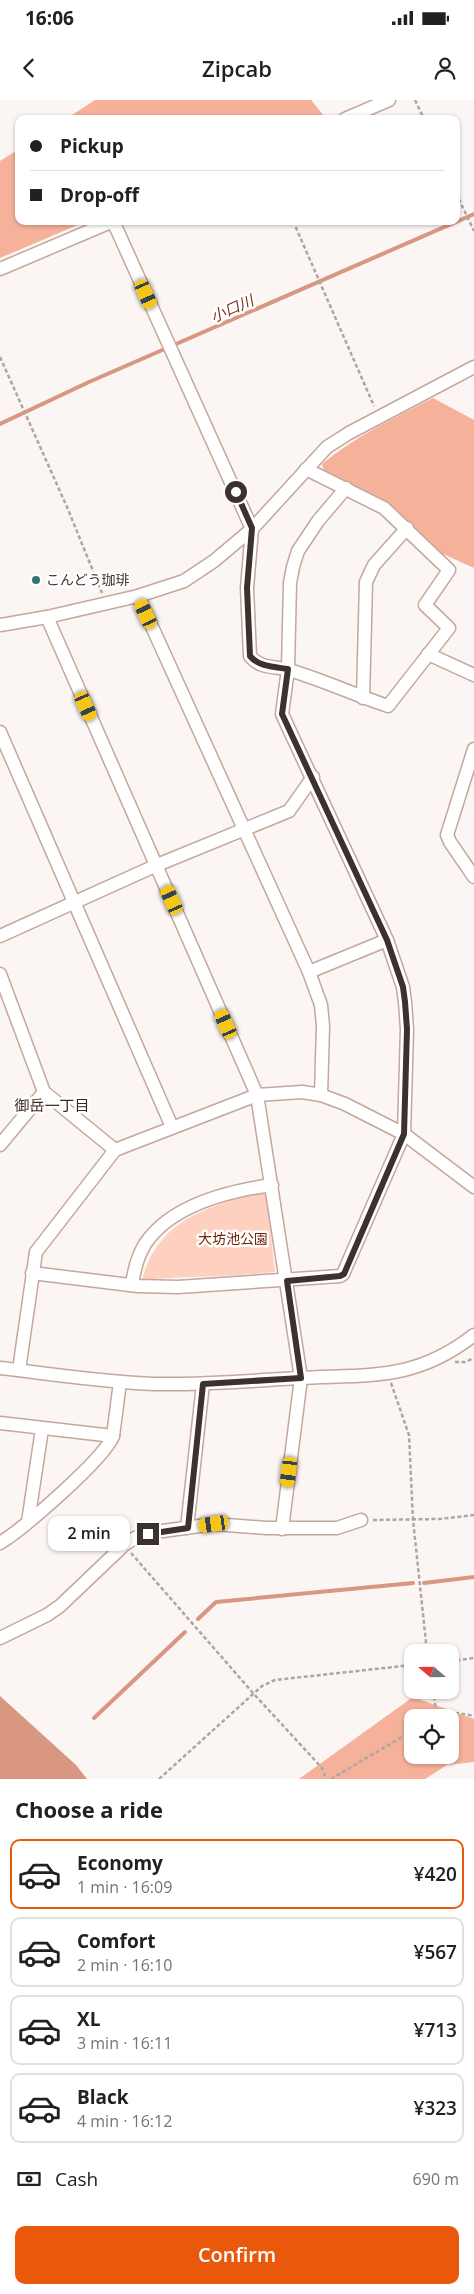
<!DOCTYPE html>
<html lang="en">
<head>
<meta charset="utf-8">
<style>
  body { margin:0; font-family:"Open Sans","Noto Sans JP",sans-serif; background:#f6f6f6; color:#202124; height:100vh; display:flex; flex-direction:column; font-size:19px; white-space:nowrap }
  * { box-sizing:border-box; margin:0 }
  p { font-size:16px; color:#757577 }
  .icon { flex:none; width:28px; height:28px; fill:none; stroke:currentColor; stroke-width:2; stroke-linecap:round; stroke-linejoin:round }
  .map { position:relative; height:1679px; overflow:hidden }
  .sheet { display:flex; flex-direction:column; background:#fff; flex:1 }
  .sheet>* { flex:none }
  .banner { position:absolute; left:15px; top:15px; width:445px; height:110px; border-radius:10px; box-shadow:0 1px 4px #0004; display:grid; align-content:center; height:110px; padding:0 15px; background:#fff }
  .needle { width:32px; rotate:290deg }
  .tools { position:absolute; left:404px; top:1544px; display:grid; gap:10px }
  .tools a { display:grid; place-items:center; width:55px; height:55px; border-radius:10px; background:#fff; box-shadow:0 1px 4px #0004; font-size:25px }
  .end { position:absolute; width:22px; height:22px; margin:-11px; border:6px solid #3d312d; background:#fff; box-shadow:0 0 0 2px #fff }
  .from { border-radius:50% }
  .bubble { position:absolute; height:35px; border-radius:10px; background:#fff; box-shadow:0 1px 4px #0004; font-size:16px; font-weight:600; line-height:35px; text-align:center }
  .car { position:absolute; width:15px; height:30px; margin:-15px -8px; border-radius:6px; box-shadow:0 0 4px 1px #0007; background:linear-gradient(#f5c518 24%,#345 0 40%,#f5c518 0 76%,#345 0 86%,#f5c518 0) }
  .banner b { display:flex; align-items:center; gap:18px; height:48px; font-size:19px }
  .banner b+b { border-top:1px solid #e0e0e0 }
  .banner i { width:12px; height:12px; background:#202124 }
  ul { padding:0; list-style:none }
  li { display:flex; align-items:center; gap:15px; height:70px; margin:0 10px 8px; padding:0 5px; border:2px solid #e0e0e0; border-radius:10px }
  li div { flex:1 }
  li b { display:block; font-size:19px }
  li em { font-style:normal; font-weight:600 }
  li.current { border-color:#ea580c }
  li>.icon { width:45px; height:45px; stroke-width:1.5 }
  h2 { padding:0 15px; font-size:22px; line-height:60px }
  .pay { display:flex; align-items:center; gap:12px; height:55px; padding:0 15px; font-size:19px }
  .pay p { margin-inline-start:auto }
  .cta { display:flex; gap:10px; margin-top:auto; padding:10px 15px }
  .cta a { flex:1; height:58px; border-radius:10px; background:#ea580c; color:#fff; font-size:20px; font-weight:600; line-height:58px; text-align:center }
  .status { display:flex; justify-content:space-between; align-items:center; height:35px; padding:0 25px; background:#fff; direction:ltr }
  .status svg { height:14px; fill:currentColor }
  header { display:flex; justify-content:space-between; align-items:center; height:65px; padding:0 15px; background:#fff; font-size:22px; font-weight:600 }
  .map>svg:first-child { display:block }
</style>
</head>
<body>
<div class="status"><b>16:06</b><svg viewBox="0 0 49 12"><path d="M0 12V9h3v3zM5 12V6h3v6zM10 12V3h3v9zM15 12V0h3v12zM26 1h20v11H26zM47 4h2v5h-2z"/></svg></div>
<header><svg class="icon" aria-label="back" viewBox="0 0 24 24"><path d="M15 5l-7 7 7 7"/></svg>Zipcab<svg class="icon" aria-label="person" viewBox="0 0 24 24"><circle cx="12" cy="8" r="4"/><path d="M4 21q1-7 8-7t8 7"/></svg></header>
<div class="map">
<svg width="474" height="1679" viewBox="0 0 474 1679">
  <rect width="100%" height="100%" fill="#fbf5f3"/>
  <path fill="#fdd0c0" d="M258,1091l8,2 9,79c-45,5 -89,4 -133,8 17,-61 62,-70 116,-89z"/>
  <g fill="#f5b19a" fill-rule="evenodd">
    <polygon points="95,0 311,0 324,16 319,19 66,19"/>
    <polygon points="19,49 19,121 87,121 0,158 0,61"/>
    <path d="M433,298l41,22v148l-33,-15 -50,-47 -67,-35 -2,-7c34,-28 72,-46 111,-66z"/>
    <path d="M413,1597l61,22v43l-27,3 -22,14h-126zM412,1618h38v37h-38z"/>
  </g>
  <polygon fill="#d99781" points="0,1596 76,1665 87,1679 0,1679"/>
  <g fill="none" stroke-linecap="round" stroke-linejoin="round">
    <g stroke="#d99781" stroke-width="4">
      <polyline points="0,324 89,282 474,114"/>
      <polyline points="424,1483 474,1477"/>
      <polyline points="198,1519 216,1502 413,1483"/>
      <polyline points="94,1618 185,1532"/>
    </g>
    <g stroke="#c4a79d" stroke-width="15">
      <g id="minor">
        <polyline points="345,19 389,0"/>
        <path d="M113,121l139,308 -5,59 3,68c10,13 25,10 39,14 34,10 66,25 99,36l61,-78 -24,-23 24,-35 -65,-62 -78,-39"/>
        <polyline points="0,169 113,121"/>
        <polyline points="138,496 309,872 321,905 323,926 321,995"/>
        <polyline points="47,517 257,995 301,1278 282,1429"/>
        <polyline points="0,525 47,517 138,496 184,481 214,461 252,429 327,347 349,333 474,267"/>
        <polyline points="428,554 474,575"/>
        <polyline points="363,598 366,482 374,465 407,428"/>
        <polyline points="0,632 172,1027"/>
        <polyline points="474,649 447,735 450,742 474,777"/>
        <polyline points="0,836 157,765 289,711 313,677"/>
        <polyline points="309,872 387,840"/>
        <polyline points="0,874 44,992 115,1050"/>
        <polyline points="0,1045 44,992"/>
        <polyline points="32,1173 138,1186 178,1187 340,1176 343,1174 404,1034 407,929 405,902 403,887 387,840 282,614 288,569 290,483 293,467 298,451 318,421 346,388"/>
        <path d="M132,1185c2,-15 5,-28 13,-41 26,-39 83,-53 127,-59"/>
        <path d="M0,1268c51,6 103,14 154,16 49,1 96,-3 144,-6 70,-4 116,4 176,-43"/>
        <polyline points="19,1270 36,1152 115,1050 257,995 302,992 321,995 345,1004 404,1034 474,1087"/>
        <polyline points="0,1323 113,1336 120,1282"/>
        <polyline points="28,1422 42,1329"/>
        <polyline points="187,1428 203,1284"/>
        <path d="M0,1443c23,-14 104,-84 113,-107"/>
        <polyline points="0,1538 47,1515 60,1506 124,1445 135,1438 148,1433 214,1424 267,1428 337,1428 361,1420"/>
      </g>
    </g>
    <g stroke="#afa6a3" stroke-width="2.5" stroke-dasharray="4 2.5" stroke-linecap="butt">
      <polyline points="415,0 424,19"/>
      <polyline points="456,93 474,131"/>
      <polyline points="293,121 374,306"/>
      <polyline points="0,257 67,407 102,493"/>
      <polyline points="455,1262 465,1262 474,1258"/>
      <polyline points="391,1283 409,1335 413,1420 427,1552"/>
      <polyline points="373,1420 439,1419 474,1415"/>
      <polyline points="131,1453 253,1593 322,1668 326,1679"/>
      <polyline points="450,1561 474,1558"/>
      <polyline points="433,1590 437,1617"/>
      <polyline points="436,1618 458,1613 474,1616"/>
      <polyline points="159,1679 262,1586 275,1580 412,1565"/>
      <polyline points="331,1679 412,1631"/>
    </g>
    <use href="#minor" stroke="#fff" stroke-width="12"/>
  </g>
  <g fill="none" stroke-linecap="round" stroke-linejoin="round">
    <path stroke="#3d312d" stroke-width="6" d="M148,1434l40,-6 15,-144 98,-6 -14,-97 53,-5 4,-2 60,-140 3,-105 -2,-27 -2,-15 -16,-47 -105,-226 6,-45c-13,-2 -29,-2 -38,-13l-3,-68 5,-60 -16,-36"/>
  </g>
  <circle fill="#2e7772" stroke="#fff" stroke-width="2" cx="36" cy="480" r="5"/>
  <g text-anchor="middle" stroke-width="5" stroke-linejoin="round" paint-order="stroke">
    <g font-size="14" fill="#3d312d" stroke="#fff" text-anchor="start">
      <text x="46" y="485">こんどう珈琲</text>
    </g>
    <g font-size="14" fill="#722404" stroke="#fff">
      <text x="233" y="1144">大坊池公園</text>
    </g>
    <g font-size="15" font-style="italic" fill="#7d2f12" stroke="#fff">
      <text transform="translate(232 209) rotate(-24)" y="5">小口川</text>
    </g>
    <g font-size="15" fill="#3f2821" stroke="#fff">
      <text x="52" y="1011">御岳一丁目</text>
    </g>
  </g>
</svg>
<div class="tools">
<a><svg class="needle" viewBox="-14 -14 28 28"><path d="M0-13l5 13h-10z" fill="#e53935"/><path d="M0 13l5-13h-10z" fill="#757577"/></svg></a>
<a><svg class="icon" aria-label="locate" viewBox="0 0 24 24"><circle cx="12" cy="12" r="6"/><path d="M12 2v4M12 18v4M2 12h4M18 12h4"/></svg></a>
</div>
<i class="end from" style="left:236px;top:392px"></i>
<i class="end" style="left:148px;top:1434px"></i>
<div class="bubble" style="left:48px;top:1416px;width:82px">2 min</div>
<i class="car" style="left:146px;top:194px;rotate:156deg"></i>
<i class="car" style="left:146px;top:514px;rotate:335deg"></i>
<i class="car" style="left:86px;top:606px;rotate:156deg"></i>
<i class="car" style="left:172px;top:800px;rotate:336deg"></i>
<i class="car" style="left:226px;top:924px;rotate:336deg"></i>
<i class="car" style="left:289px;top:1372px;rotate:187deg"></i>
<i class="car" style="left:214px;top:1424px;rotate:262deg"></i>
<div class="banner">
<b><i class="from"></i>Pickup</b>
<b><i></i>Drop-off</b>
</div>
</div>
<section class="sheet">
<h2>Choose a ride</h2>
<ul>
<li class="current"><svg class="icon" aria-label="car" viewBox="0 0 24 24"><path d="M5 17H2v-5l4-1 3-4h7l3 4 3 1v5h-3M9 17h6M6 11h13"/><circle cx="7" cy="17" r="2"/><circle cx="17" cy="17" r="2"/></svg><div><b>Economy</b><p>1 min · 16:09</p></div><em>¥420</em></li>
<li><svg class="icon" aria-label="car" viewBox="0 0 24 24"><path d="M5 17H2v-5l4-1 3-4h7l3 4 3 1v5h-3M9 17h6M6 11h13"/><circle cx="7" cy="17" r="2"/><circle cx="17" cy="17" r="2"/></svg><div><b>Comfort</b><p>2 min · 16:10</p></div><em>¥567</em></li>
<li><svg class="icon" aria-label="car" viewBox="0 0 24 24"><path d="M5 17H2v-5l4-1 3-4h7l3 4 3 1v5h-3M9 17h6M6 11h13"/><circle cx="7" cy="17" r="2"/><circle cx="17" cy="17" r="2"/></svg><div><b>XL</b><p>3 min · 16:11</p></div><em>¥713</em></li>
<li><svg class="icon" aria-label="car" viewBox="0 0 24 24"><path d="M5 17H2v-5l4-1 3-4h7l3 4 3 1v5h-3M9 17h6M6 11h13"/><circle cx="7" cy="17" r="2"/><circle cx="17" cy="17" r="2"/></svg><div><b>Black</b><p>4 min · 16:12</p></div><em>¥323</em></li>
</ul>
<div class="pay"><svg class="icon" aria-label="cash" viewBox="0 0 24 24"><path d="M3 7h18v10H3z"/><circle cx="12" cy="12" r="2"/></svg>Cash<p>690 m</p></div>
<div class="cta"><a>Confirm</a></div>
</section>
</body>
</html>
